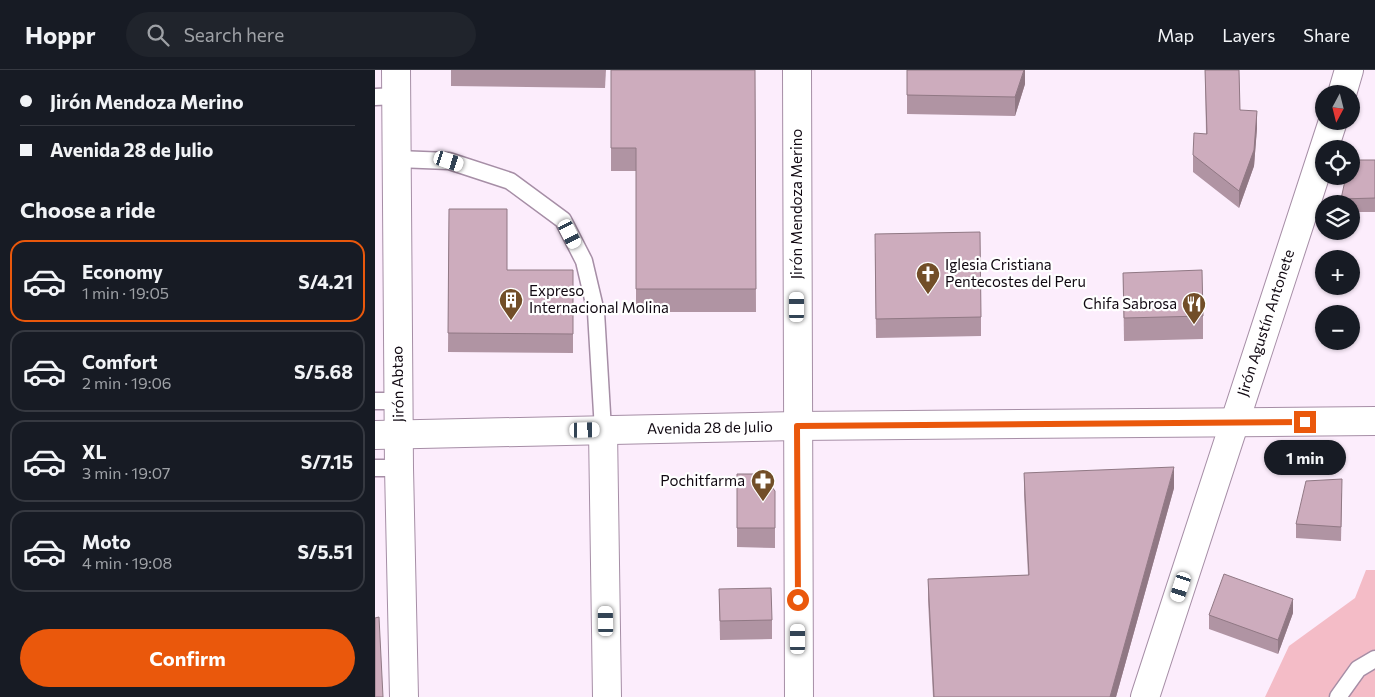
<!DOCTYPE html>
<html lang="en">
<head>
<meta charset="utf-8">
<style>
  body { margin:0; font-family:Commissioner,sans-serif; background:#20242c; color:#f1f3f6; height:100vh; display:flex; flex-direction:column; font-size:19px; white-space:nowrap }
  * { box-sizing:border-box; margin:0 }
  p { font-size:16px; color:#9ea1a6 }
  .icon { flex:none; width:28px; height:28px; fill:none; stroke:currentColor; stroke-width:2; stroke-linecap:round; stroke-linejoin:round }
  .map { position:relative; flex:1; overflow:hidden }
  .panel { display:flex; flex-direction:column; background:#171b24; width:375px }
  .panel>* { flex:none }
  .guide { display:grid; align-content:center; height:110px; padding:0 20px; background:#171b24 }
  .needle { width:32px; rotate:187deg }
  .tools { position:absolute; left:940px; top:15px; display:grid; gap:10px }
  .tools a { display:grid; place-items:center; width:45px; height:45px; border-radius:50%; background:#171b24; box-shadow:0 1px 4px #0004; font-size:25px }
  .end { position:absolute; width:22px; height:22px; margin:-11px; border:6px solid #ea580c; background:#fff; box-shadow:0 0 0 2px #fff }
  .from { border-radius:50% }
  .bubble { position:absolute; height:35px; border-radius:18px; background:#171b24; box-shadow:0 1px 4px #0004; font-size:16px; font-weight:700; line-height:35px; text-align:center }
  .car { position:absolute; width:15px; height:30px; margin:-15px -8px; border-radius:6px; box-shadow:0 0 4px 1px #0007; background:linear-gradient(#fff 24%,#345 0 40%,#fff 0 76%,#345 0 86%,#fff 0) }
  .guide b { display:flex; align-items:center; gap:18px; height:48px; font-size:19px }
  .guide b+b { border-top:1px solid #363941 }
  .guide i { width:12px; height:12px; background:#f1f3f6 }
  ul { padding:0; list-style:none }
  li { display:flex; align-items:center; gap:15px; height:82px; margin:0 10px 8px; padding:0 10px; border:2px solid #363941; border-radius:15px }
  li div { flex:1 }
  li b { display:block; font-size:19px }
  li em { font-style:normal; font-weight:700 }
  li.current { border-color:#ea580c }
  li>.icon { width:45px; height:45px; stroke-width:1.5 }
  h2 { padding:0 20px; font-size:22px; line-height:60px }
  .primary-button { display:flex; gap:10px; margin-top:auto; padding:10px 20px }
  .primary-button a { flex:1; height:58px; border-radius:30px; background:#ea580c; color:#fff; font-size:20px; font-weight:700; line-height:58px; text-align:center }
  header { display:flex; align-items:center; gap:30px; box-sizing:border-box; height:70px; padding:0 25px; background:#171b24; border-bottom:1px solid #363941 }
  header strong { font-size:24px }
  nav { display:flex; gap:28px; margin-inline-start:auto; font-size:18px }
  .search { width:350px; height:45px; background:#20242c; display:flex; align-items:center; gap:12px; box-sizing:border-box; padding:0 18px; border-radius:28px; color:#9ea1a6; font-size:19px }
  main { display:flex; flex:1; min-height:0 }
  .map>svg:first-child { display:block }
</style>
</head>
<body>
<header>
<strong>Hoppr</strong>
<div class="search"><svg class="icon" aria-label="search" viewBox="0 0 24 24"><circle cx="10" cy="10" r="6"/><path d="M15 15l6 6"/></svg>Search here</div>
<nav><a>Map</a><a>Layers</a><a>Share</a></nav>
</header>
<main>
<section class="panel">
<div class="guide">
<b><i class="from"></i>Jirón Mendoza Merino</b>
<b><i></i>Avenida 28 de Julio</b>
</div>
<h2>Choose a ride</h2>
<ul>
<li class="current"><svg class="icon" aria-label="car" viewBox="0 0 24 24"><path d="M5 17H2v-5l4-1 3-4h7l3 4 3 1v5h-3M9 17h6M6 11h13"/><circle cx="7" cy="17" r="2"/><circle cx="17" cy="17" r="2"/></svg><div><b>Economy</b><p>1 min · 19:05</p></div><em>S/4.21</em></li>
<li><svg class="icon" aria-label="car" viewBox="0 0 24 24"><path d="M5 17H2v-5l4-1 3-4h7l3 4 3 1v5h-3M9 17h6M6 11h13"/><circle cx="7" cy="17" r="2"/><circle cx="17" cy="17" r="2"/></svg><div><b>Comfort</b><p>2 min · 19:06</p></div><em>S/5.68</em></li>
<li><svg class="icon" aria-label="car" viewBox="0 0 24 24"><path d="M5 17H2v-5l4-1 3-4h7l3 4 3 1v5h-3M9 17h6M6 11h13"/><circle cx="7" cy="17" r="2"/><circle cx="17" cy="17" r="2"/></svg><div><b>XL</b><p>3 min · 19:07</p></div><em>S/7.15</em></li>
<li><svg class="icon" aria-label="car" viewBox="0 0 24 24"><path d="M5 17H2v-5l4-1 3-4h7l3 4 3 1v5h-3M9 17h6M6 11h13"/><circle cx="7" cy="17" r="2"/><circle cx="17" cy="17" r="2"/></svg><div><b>Moto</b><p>4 min · 19:08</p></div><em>S/5.51</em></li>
</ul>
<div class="primary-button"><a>Confirm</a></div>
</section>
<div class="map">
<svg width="1000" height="627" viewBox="0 0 1000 627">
  <rect width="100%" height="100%" fill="#fcedfc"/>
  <polygon fill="#f4bcc7" points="991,500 1000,500 1000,627 890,627 914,576 980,528"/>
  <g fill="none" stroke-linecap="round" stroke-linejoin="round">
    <g stroke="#a68ea6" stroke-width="19">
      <g id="lane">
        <polyline points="0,27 21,26"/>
        <polyline points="22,89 74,91 135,111 188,150 209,191 221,242 228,360"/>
        <polyline points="0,331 24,331"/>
        <polyline points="0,398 24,398"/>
        <polyline points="963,627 983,599 1000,589"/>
      </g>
    </g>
    <g stroke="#a68ea6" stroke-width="30">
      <g id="street">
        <polyline points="422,0 424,627"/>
        <polyline points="967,24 974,0"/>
        <polyline points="228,360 232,627"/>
        <polyline points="770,627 958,51"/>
      </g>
    </g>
    <g stroke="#a68ea6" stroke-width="30">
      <g id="secondary">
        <polyline points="21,0 24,398 29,627"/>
        <polyline points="0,365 422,356 1000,351"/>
      </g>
    </g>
    <use href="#lane" stroke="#fff" stroke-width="16"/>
    <use href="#street" stroke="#fff" stroke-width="28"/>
    <use href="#secondary" stroke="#fff" stroke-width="28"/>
  </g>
  <g fill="#b094a3">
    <polygon points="76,0 231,0 230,18 76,16"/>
    <polygon points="236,0 380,0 381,242 261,242 261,101 236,101"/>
    <polygon points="532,0 650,0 650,14 640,46 532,44"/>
    <polygon points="830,0 864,0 865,40 882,58 879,96 864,138 818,102 818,85 831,64"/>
    <polygon points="1000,90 1000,142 976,142 976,134 966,134 966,129"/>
    <polygon points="74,139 132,200 198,200 198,283 73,282"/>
    <polygon points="500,183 606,247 606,266 501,268"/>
    <polygon points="748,203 828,246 828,269 749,271"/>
    <polygon points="649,403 799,418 741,627 558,627 553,530 553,509 653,505 649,424"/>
    <polygon points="362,404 400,421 400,478 362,477"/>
    <polygon points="967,423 966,471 921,468 921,454"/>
    <polygon points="344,519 397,550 397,569 345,570"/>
    <polygon points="918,543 903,584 834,559 834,545"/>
  </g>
  <g fill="#907884">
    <polygon points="649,0 650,0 650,14 640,46 640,27"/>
    <polygon points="882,41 882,58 879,96 864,138 864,121"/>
    <polygon points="799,397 799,418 741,627 735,627"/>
    <polygon points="918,529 918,543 903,584 903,570"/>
  </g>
  <g fill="#cdacbd" stroke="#907884">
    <polygon points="236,0 380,0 381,219 261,219 261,78 236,78"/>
    <polygon points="532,0 649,0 640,27 532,25"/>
    <polygon points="830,0 864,0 865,40 882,41 879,80 864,121 818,85 819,63 832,64"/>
    <polygon points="976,90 1000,90 1000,128 966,129 971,106 976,106"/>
    <polygon points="74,139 132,139 132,200 198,200 198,264 73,263"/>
    <polygon points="605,162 606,247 501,249 500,164"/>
    <polygon points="827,200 828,246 749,248 748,203"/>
    <polygon points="799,397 735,627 559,627 553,509 654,505 649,403"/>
    <polygon points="362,404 387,404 400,421 400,458 362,458"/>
    <polygon points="967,409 966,457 921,454 931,411"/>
    <polygon points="849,504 918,529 903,570 834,545"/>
    <polygon points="396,518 397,550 345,551 344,519"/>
    <polygon points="4,547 8,627 0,627 0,548"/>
  </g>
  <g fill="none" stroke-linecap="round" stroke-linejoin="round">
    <polyline stroke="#ea580c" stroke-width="6" points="423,530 422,356 930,352"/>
  </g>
  <defs>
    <g id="church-pin" transform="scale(1.25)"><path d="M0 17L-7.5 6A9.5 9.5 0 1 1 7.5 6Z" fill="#724e28" stroke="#fff"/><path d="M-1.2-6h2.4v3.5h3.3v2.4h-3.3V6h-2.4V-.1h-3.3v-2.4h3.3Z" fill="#fff"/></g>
    <g id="building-pin" transform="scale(1.25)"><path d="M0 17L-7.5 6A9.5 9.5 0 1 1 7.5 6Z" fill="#724e28" stroke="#fff"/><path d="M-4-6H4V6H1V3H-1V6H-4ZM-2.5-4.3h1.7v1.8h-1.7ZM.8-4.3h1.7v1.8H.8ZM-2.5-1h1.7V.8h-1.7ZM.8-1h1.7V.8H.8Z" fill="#fff"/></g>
    <g id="restaurant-pin" transform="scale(1.25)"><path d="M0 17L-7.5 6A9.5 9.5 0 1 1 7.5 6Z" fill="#724e28" stroke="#fff"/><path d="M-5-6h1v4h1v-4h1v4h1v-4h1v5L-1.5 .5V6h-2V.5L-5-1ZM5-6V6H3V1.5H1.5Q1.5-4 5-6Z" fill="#fff"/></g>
    <g id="pharmacy-pin" transform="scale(1.25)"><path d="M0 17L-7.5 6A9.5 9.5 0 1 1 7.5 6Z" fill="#724e28" stroke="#fff"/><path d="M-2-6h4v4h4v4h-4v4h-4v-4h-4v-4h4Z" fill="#fff"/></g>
  </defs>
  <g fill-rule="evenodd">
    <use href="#church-pin" x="553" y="204"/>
    <use href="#building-pin" x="136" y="230"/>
    <use href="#restaurant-pin" x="819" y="234"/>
    <use href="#pharmacy-pin" x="388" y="411"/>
  </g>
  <g text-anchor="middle" stroke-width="4.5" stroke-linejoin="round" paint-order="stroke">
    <g font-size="15" fill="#100811" stroke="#fff">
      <text transform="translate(422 134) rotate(-90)" y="5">Jirón Mendoza Merino</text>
      <text transform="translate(891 253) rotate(-72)" y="5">Jirón Agustín Antonete</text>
      <text transform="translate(23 314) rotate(-91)" y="5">Jirón Abtao</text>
      <text transform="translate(335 358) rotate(-1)" y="5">Avenida 28 de Julio</text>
    </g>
    <g font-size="15" fill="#100811" stroke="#fff" text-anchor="start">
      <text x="570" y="200">Iglesia Cristiana<tspan x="570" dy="17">Pentecostes del Peru</tspan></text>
      <text x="154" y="226">Expreso<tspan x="154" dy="17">Internacional Molina</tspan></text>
      <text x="802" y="239" text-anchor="end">Chifa Sabrosa</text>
      <text x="370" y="416" text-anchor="end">Pochitfarma</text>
    </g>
  </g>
</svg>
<div class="tools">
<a><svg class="needle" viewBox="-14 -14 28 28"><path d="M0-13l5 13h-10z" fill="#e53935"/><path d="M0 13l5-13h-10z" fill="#9ea1a6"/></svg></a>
<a><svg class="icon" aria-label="locate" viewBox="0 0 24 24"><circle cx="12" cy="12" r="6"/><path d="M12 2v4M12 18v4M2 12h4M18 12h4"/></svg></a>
<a><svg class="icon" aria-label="layers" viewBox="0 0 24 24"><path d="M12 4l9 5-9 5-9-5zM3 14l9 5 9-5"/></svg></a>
<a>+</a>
<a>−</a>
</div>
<i class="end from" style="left:423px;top:530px"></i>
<i class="end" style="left:930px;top:352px"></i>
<div class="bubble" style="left:889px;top:370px;width:82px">1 min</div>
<i class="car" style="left:74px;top:91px;rotate:108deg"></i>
<i class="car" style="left:195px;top:164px;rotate:153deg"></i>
<i class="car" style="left:422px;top:237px;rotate:0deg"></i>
<i class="car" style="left:210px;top:360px;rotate:89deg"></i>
<i class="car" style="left:806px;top:517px;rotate:198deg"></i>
<i class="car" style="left:231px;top:551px;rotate:359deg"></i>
<i class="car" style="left:423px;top:569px;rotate:0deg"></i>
</div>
</main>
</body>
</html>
